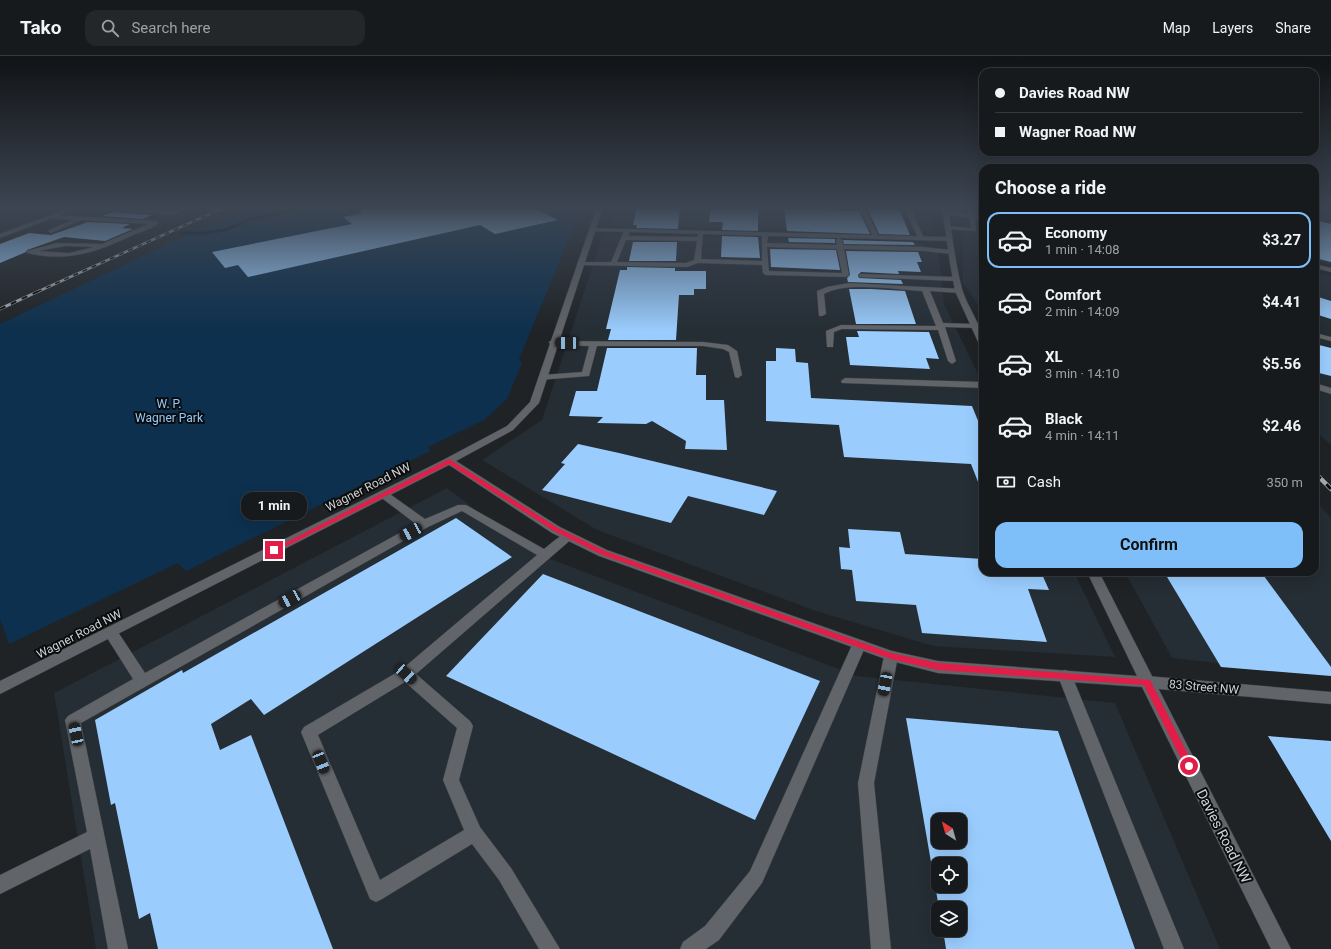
<!DOCTYPE html>
<html lang="en">
<head>
<meta charset="utf-8">
<style>
  body { margin:0; font-family:Roboto,sans-serif; background:#242729; color:#f1f3f6; height:100vh; display:flex; flex-direction:column; font-size:15px; white-space:nowrap }
  * { box-sizing:border-box; margin:0 }
  p { font-size:13px; color:#9ea1a3 }
  .icon { flex:none; width:22px; height:22px; fill:none; stroke:currentColor; stroke-width:2; stroke-linecap:round; stroke-linejoin:round }
  .map { position:relative; flex:1; overflow:hidden }
  .details { position:absolute; left:979px; top:108px; width:340px; height:412px; display:flex; flex-direction:column; background:#171a1c; border-radius:12px; box-shadow:0 4px 16px #0002,0 0 0 1px #36383b }
  .details>* { flex:none }
  .banner { position:absolute; left:979px; top:12px; width:340px; height:88px; border-radius:12px; box-shadow:0 4px 16px #0002,0 0 0 1px #36383b; display:grid; align-content:center; height:88px; padding:0 16px; background:#171a1c }
  .needle { width:26px; rotate:323deg }
  .fabs { position:absolute; left:931px; top:757px; display:grid; gap:8px }
  .fabs a { display:grid; place-items:center; width:36px; height:36px; border-radius:8px; background:#171a1c; box-shadow:0 4px 16px #0002,0 0 0 1px #36383b; font-size:20px }
  .end { position:absolute; width:18px; height:18px; margin:-9px; border:5px solid #e11d48; background:#fff; box-shadow:0 0 0 2px #fff }
  .from { border-radius:50% }
  .bubble { position:absolute; height:28px; border-radius:12px; background:#171a1c; box-shadow:0 4px 16px #0002,0 0 0 1px #36383b; font-size:13px; font-weight:700; line-height:28px; text-align:center }
  .car { position:absolute; width:12px; height:24px; margin:-12px -6px; border-radius:5px; box-shadow:0 0 3px 1px #0007; background:linear-gradient(#222 24%,#8ab4d8 0 40%,#222 0 76%,#8ab4d8 0 86%,#222 0) }
  .banner b { display:flex; align-items:center; gap:14px; height:38px; font-size:15px }
  .banner b+b { border-top:1px solid #36383b }
  .banner i { width:10px; height:10px; background:#f1f3f6 }
  ul { padding:0; list-style:none }
  li { display:flex; align-items:center; gap:12px; height:56px; margin:0 8px 6px; padding:0 8px; border:2px solid transparent; border-radius:12px }
  li div { flex:1 }
  li b { display:block; font-size:15px }
  li em { font-style:normal; font-weight:700 }
  li.current { border-color:#7ebef9 }
  li>.icon { width:36px; height:36px; stroke-width:1.5 }
  h2 { padding:0 16px; font-size:18px; line-height:48px }
  .pay { display:flex; align-items:center; gap:10px; height:44px; padding:0 16px; font-size:15px }
  .pay p { margin-inline-start:auto }
  .cta { display:flex; gap:8px; margin-top:auto; padding:8px 16px }
  .cta a { flex:1; height:46px; border-radius:12px; background:#7ebef9; color:#111; font-size:16px; font-weight:700; line-height:46px; text-align:center }
  header { display:flex; align-items:center; gap:24px; box-sizing:border-box; height:56px; padding:0 20px; background:#171a1c; border-bottom:1px solid #36383b }
  header strong { font-size:19px }
  nav { display:flex; gap:22px; margin-inline-start:auto; font-size:14px }
  .search { width:280px; height:36px; background:#242729; display:flex; align-items:center; gap:10px; box-sizing:border-box; padding:0 14px; border-radius:12px; color:#9ea1a3; font-size:15px }
  .map>svg:first-child { display:block }
</style>
</head>
<body>
<header>
<strong>Tako</strong>
<div class="search"><svg class="icon" aria-label="search" viewBox="0 0 24 24"><circle cx="10" cy="10" r="6"/><path d="M15 15l6 6"/></svg>Search here</div>
<nav><a>Map</a><a>Layers</a><a>Share</a></nav>
</header>
<div class="map">
<svg width="1331" height="893" viewBox="0 0 1331 893">
  <rect width="100%" height="100%" fill="#1f2326"/>
  <g fill="#252d35" fill-rule="evenodd">
    <polygon points="613,151 928,151 933,176 609,170"/>
    <polygon points="959,151 983,151 983,257 963,226 964,164"/>
    <polygon points="1315,157 1331,161 1331,209 1315,205"/>
    <polygon points="613,178 919,187 938,194 944,248 983,328 983,516 1074,516 1115,601 933,590 816,555 597,474 482,404 542,364 602,181"/>
    <polygon points="1315,217 1331,220 1331,389 1315,374"/>
    <path d="M447,432l85,64 325,124 258,27 105,246h-1124l-42,-256zM938,764h22v22h-22zM938,808h22v22h-22zM938,852h22v22h-22z"/>
    <polygon points="1315,444 1331,462 1331,620 1172,602 1125,516 1315,516"/>
  </g>
  <polygon fill="#0d304e" points="246,151 582,151 519,303 522,307 507,343 484,364 428,391 430,395 186,515 178,507 9,588 0,563 0,268"/>
  <g fill="none" stroke-linecap="round" stroke-linejoin="round">
    <polyline stroke="#000d21" stroke-width="3" points="182,177 205,177 225,174 251,163 309,151"/>
  </g>
  <g fill="#9acdfe" fill-rule="evenodd">
    <polygon points="376,151 532,151 558,164 495,178 480,169 248,221 238,209 225,212 212,196 352,168 343,161 362,157 359,154"/>
    <polygon points="637,151 680,151 678,173 636,172 637,169 633,169"/>
    <polygon points="711,151 758,151 758,175 722,174 723,166 709,166"/>
    <polygon points="867,151 898,151 910,179 879,178"/>
    <polygon points="784,153 859,155 870,178 787,175"/>
    <polygon points="114,156 152,159 143,163 102,160"/>
    <polygon points="1315,164 1331,168 1331,206 1319,203 1315,198"/>
    <polygon points="88,166 130,168 122,172 133,173 105,185 64,181 27,194 26,196 0,207 0,188 29,177 51,179"/>
    <polygon points="722,180 758,181 760,202 721,201"/>
    <polygon points="788,182 835,183 835,187 789,186"/>
    <polygon points="843,184 913,186 915,189 844,188"/>
    <polygon points="633,186 677,186 676,205 629,205"/>
    <polygon points="770,193 836,194 840,214 771,211"/>
    <polygon points="846,195 918,196 922,206 917,206 921,216 898,215 899,218 861,216 858,219 859,222 901,224 903,228 848,226 847,222 850,219"/>
    <polygon points="627,211 675,212 675,215 706,215 706,233 694,233 694,239 679,239 676,284 608,284 611,273 606,273 620,214 627,214"/>
    <polygon points="849,233 871,233 905,235 916,268 856,268"/>
    <polygon points="1315,240 1331,245 1331,263 1315,258"/>
    <polygon points="857,275 929,276 939,303 926,302 930,313 850,309 846,281 859,281"/>
    <polygon points="1315,288 1331,292 1331,320 1315,316"/>
    <polygon points="607,292 697,292 696,319 706,319 706,344 724,344 727,394 685,393 686,385 652,365 646,368 597,367 603,361 569,360 576,335 597,335"/>
    <polygon points="776,292 795,293 796,306 808,307 811,342 972,350 983,377 983,436 982,436 971,408 844,401 839,369 766,365 766,305 776,305"/>
    <polygon points="578,388 619,397 777,435 764,459 688,440 671,467 542,434 565,408 561,407"/>
    <polygon points="456,462 512,501 264,659 251,643 211,668 220,694 251,679 333,893 158,893 150,857 139,863 115,747 111,749 95,664 182,614 183,617"/>
    <polygon points="848,473 900,476 905,498 983,503 983,516 1041,516 1049,534 1028,533 1047,586 922,577 916,549 856,545 852,514 841,513 839,491 850,492"/>
    <polygon points="1164,516 1261,516 1331,611 1331,620 1221,611"/>
    <polygon points="543,518 820,625 755,764 446,620"/>
    <path d="M906,662l152,13 77,218h-189l-3,-19h17v-22h-21zM938,764h22v22h-22zM938,808h22v22h-22z"/>
    <polygon points="1268,680 1331,685 1331,785"/>
  </g>
  <g fill="none" stroke-linecap="round" stroke-linejoin="round">
    <g stroke="#3c3f42" stroke-width="1">
      <g id="service">
        <polygon points="74,151 117,151 172,155 182,151 190,151 173,159 109,154 76,154 74,153"/>
        <polygon points="859,151 865,151 879,181 878,182 873,181"/>
        <polygon points="904,151 910,151 924,182 923,183 918,182"/>
        <polygon points="967,151 973,151 974,158 983,158 983,162 975,161 976,175 946,173 945,172 948,170 971,172 969,161 946,159 943,157 946,155 968,157"/>
        <path d="M52,159l104,6 3,2c-7,6 -19,9 -28,13 -36,17 -64,26 -104,17v-2l30,-8 45,1 46,-20 -67,-4 -30,13 -3,-2 1,-1 24,-10 -23,-2 -1,-1zM66,190l28,1 -25,6 -31,-2z"/>
        <path d="M627,173l3,2 -2,5 69,1 2,-5h4l-2,27 61,2v-27l3,-2 3,2 -1,9 70,2 -1,-5 3,-2 3,2 1,5 80,2 28,3 3,2 -3,2 -28,-3 -79,-2 5,26 -3,2 -80,-2 -3,-2 -1,-8 -64,-2 -11,4 -109,-2 -1,-1 3,-2h31l13,-31zM626,184l71,1 -3,19 -8,3 -69,-1zM767,191l70,2 5,24 -73,-2z"/>
        <polygon points="861,218 956,221 959,223 956,225 859,221 859,219"/>
        <path d="M849,227l113,6v4h-3l-29,-2 13,32 32,1 4,2 -4,2 -30,-1 11,34 -4,3 -4,-3 -10,-31 -96,-1 -8,3 -1,15h-6l-1,-16 15,-6 95,1 -14,-35c-26,-1 -76,-10 -98,3l2,20 -4,2h-3l-2,-25 10,-4z"/>
        <polygon points="1315,277 1331,281 1331,285 1315,281"/>
        <polygon points="550,285 703,286 728,289 737,295 742,319 738,322 735,321 729,296 723,293 703,290 597,290 589,320 539,324 538,322 542,319 582,316 589,290 553,289 549,287"/>
        <polygon points="845,322 983,326 983,332 842,327 841,325"/>
        <polygon points="1315,327 1331,332 1331,338 1315,333"/>
        <path d="M383,435l4,1 38,27 33,-14h8l78,44c8,-6 18,-17 28,-15l2,3 -158,137 54,47 3,5 -14,54 21,47 31,41 49,81h-21l-40,-69 -27,-36 -90,55 -6,3 -6,-3 -69,-167 3,-5 97,-57 136,-115 -75,-44 -34,16 -347,196 47,226h-20l-18,-100 -90,45v-19l87,-43 -22,-112 3,-4 65,-37 -29,-46 2,-4 5,-1 5,1 29,44 271,-149 -37,-28 -1,-2 1,-2zM405,626l52,46 -14,52 21,50 -84,50 -62,-145z"/>
        <polygon points="859,584 864,585 866,589 762,827 719,884 706,893 680,893 683,886 705,870 750,815 852,589 854,585"/>
        <polygon points="891,595 896,596 898,600 874,727 891,893 871,893 858,727 884,600 886,596"/>
        <polygon points="1065,614 1070,616 1072,620 1184,893 1164,893 1058,620 1060,616"/>
      </g>
    </g>
    <g stroke="#3c3f42" stroke-width="1">
      <g id="minor">
        <polygon points="73,151 81,151 0,182 0,178"/>
        <polygon points="592,172 949,181 952,183 949,185 590,175 590,173"/>
        <polygon points="1315,208 1331,212 1331,216 1315,212"/>
        <polygon points="1147,620 1331,636 1331,648 1147,632 1142,630 1140,626 1142,622"/>
      </g>
    </g>
    <g stroke="#3c3f42" stroke-width="1">
      <g id="tertiary">
        <polygon points="597,151 603,151 539,347 513,374 456,405 560,471 607,494 892,595 938,605 1137,620 1087,516 1099,516 1291,893 1271,893 1142,631 938,617 891,605 599,500 552,477 449,409 0,638 0,625 445,403 507,370 530,346"/>
        <path d="M942,151h6c4,27 7,55 14,82 6,20 21,36 21,57l-4,-2 -24,-53 -5,-28z"/>
      </g>
    </g>
    <g stroke="#3c3f42" stroke-width="1">
      <polygon id="primary" points="1322,151 1331,151 1331,154 1323,152"/>
    </g>
    <use href="#service" fill="#616468" fill-rule="evenodd"/>
    <use href="#minor" fill="#616468" fill-rule="evenodd"/>
    <use href="#tertiary" fill="#616468" fill-rule="evenodd"/>
    <use href="#primary" fill="#3684bd" fill-rule="evenodd"/>
    <g stroke="#aaadaf" stroke-width="2.5">
      <polyline id="rail-far2" points="37,236 225,151"/>
    </g>
    <g stroke="#aaadaf" stroke-width="3">
      <polyline id="rail-far1" points="0,253 39,235"/>
    </g>
    <g stroke="#aaadaf" stroke-width="4.5">
      <polyline id="rail" points="1315,417 1331,433"/>
    </g>
    <use href="#rail-far2" stroke="#0a0c0d" stroke-width="1.5" stroke-dasharray="5" stroke-linecap="butt"/>
    <use href="#rail-far1" stroke="#0a0c0d" stroke-width="2" stroke-dasharray="6" stroke-linecap="butt"/>
    <use href="#rail" stroke="#0a0c0d" stroke-width="3" stroke-dasharray="8" stroke-linecap="butt"/>
  </g>
  <linearGradient id="sky" x2="0" y2="1"><stop stop-color="#111315"/><stop offset="0.55" stop-color="#3c4552"/><stop offset="1" stop-color="#3c4552" stop-opacity="0"/></linearGradient>
  <rect width="1331" height="276" fill="url(#sky)"/>
  <polygon fill="#e11d48" points="449,403 558,472 605,495 891,597 938,607 1150,624 1194,710 1192,713 1189,714 1186,713 1144,629 938,614 891,603 600,498 554,475 449,408 277,495 274,496 271,494"/>
  <g text-anchor="middle" stroke-width="4" stroke-linejoin="round" paint-order="stroke">
    <g font-size="12" fill="#92c9fc" stroke="#0a0c0d">
      <text x="169" y="352">W. P.<tspan x="169" dy="14">Wagner Park</tspan></text>
    </g>
    <g font-size="12" fill="#cfd2d4" stroke="#0a0c0d">
      <text transform="translate(368 431) rotate(-27)" y="4">Wagner Road NW</text>
      <text transform="translate(79 578) rotate(-27)" y="4">Wagner Road NW</text>
      <text transform="translate(1204 631) rotate(5)" y="4">83 Street NW</text>
    </g>
    <g font-size="14" fill="#cfd2d4" stroke="#0a0c0d">
      <text transform="translate(1224 780) rotate(63)" y="5">Davies Road NW</text>
    </g>
  </g>
</svg>
<div class="fabs">
<a><svg class="needle" viewBox="-14 -14 28 28"><path d="M0-13l5 13h-10z" fill="#e53935"/><path d="M0 13l5-13h-10z" fill="#9ea1a3"/></svg></a>
<a><svg class="icon" aria-label="locate" viewBox="0 0 24 24"><circle cx="12" cy="12" r="6"/><path d="M12 2v4M12 18v4M2 12h4M18 12h4"/></svg></a>
<a><svg class="icon" aria-label="layers" viewBox="0 0 24 24"><path d="M12 4l9 5-9 5-9-5zM3 14l9 5 9-5"/></svg></a>
</div>
<i class="end from" style="left:1189px;top:710px"></i>
<i class="end" style="left:274px;top:494px"></i>
<div class="bubble" style="left:241px;top:436px;width:66px">1 min</div>
<i class="car" style="left:567px;top:287px;rotate:271deg"></i>
<i class="car" style="left:411px;top:476px;rotate:241deg"></i>
<i class="car" style="left:290px;top:543px;rotate:241deg"></i>
<i class="car" style="left:406px;top:618px;rotate:132deg"></i>
<i class="car" style="left:885px;top:628px;rotate:191deg"></i>
<i class="car" style="left:76px;top:678px;rotate:348deg"></i>
<i class="car" style="left:321px;top:706px;rotate:158deg"></i>
<div class="banner">
<b><i class="from"></i>Davies Road NW</b>
<b><i></i>Wagner Road NW</b>
</div>
<section class="details">
<h2>Choose a ride</h2>
<ul>
<li class="current"><svg class="icon" aria-label="car" viewBox="0 0 24 24"><path d="M5 17H2v-5l4-1 3-4h7l3 4 3 1v5h-3M9 17h6M6 11h13"/><circle cx="7" cy="17" r="2"/><circle cx="17" cy="17" r="2"/></svg><div><b>Economy</b><p>1 min · 14:08</p></div><em>$3.27</em></li>
<li><svg class="icon" aria-label="car" viewBox="0 0 24 24"><path d="M5 17H2v-5l4-1 3-4h7l3 4 3 1v5h-3M9 17h6M6 11h13"/><circle cx="7" cy="17" r="2"/><circle cx="17" cy="17" r="2"/></svg><div><b>Comfort</b><p>2 min · 14:09</p></div><em>$4.41</em></li>
<li><svg class="icon" aria-label="car" viewBox="0 0 24 24"><path d="M5 17H2v-5l4-1 3-4h7l3 4 3 1v5h-3M9 17h6M6 11h13"/><circle cx="7" cy="17" r="2"/><circle cx="17" cy="17" r="2"/></svg><div><b>XL</b><p>3 min · 14:10</p></div><em>$5.56</em></li>
<li><svg class="icon" aria-label="car" viewBox="0 0 24 24"><path d="M5 17H2v-5l4-1 3-4h7l3 4 3 1v5h-3M9 17h6M6 11h13"/><circle cx="7" cy="17" r="2"/><circle cx="17" cy="17" r="2"/></svg><div><b>Black</b><p>4 min · 14:11</p></div><em>$2.46</em></li>
</ul>
<div class="pay"><svg class="icon" aria-label="cash" viewBox="0 0 24 24"><path d="M3 7h18v10H3z"/><circle cx="12" cy="12" r="2"/></svg>Cash<p>350 m</p></div>
<div class="cta"><a>Confirm</a></div>
</section>
</div>
</body>
</html>
